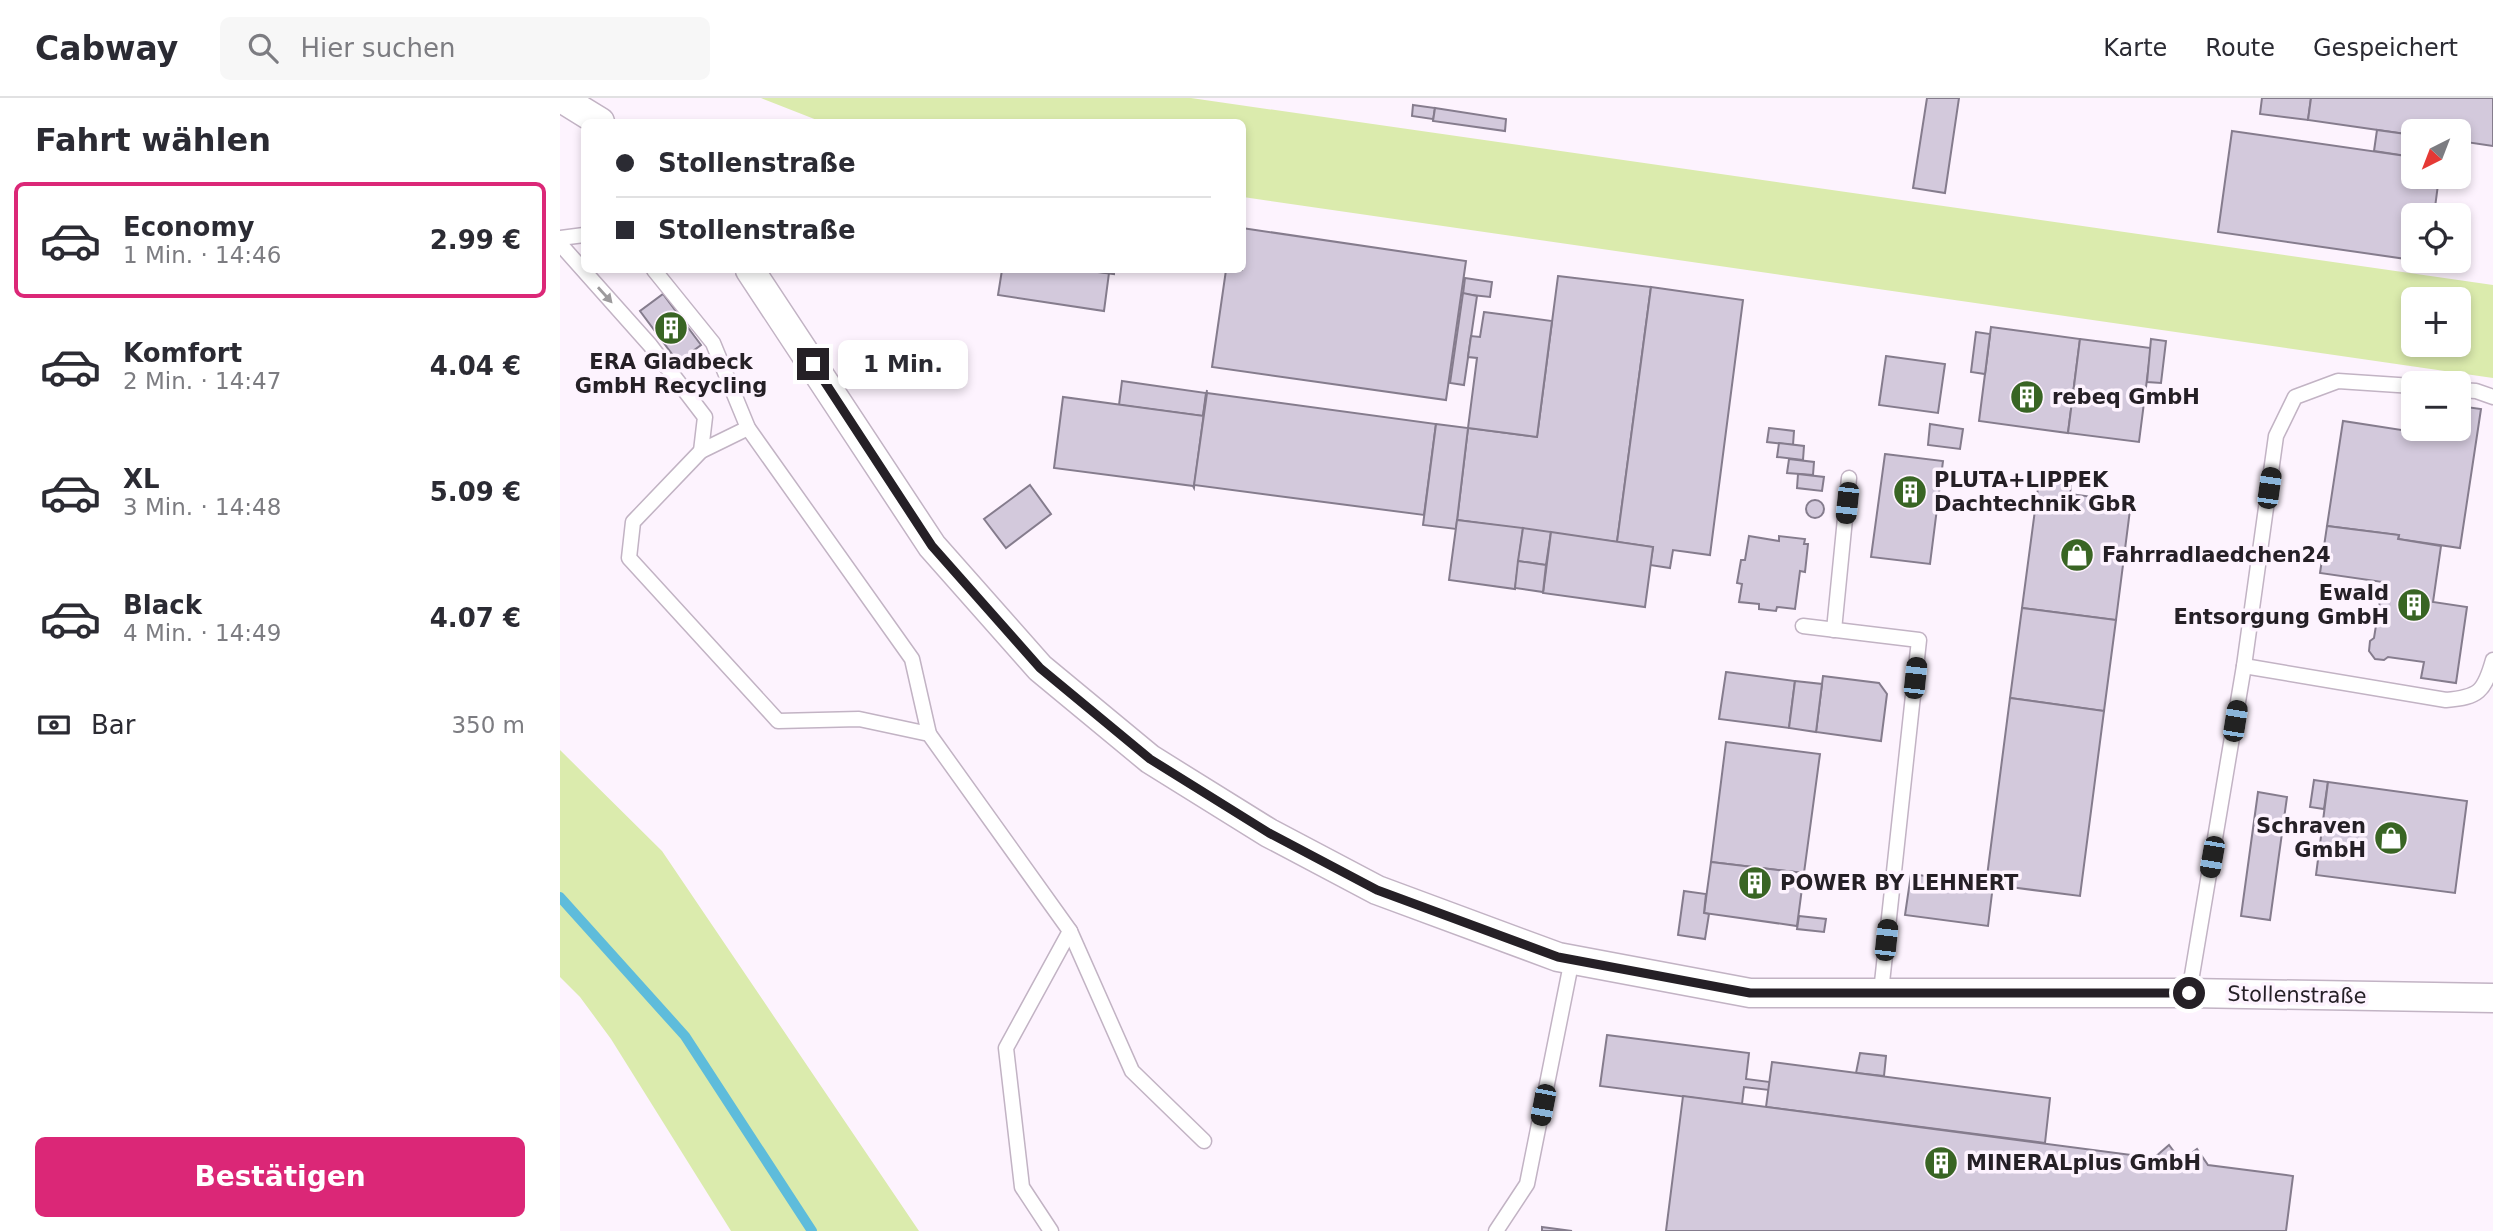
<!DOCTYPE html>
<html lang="de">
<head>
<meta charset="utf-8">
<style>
  body { margin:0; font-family:"DejaVu Sans",sans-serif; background:#f7f7f7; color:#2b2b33; height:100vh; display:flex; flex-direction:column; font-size:26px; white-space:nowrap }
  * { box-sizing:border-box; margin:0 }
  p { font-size:23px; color:#7c7c81 }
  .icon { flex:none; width:38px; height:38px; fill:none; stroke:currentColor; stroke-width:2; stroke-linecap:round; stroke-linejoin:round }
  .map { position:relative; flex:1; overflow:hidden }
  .side { display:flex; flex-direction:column; background:#fff; width:560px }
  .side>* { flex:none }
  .guide { position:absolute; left:21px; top:21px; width:665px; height:154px; border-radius:10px; box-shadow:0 4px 10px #0003; display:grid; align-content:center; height:154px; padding:0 35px; background:#fff }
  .needle { width:46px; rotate:222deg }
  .fabs { position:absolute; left:1841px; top:21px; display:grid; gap:14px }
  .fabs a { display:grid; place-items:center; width:70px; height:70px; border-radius:10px; background:#fff; box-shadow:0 4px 10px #0003; font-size:35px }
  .end { position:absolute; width:32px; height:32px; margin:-16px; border:9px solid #252026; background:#fff; box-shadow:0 0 0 4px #fff }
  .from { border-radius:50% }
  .bubble { position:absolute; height:49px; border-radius:10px; background:#fff; box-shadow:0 4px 10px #0003; font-size:23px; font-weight:600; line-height:49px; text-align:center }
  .car { position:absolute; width:21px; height:42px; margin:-21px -10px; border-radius:9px; box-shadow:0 0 5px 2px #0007; background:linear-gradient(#222 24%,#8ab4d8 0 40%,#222 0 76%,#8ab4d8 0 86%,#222 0) }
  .guide b { display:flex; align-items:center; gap:24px; height:66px; font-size:26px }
  .guide b+b { border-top:2px solid #e1e1e2 }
  .guide i { width:18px; height:18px; background:#2b2b33 }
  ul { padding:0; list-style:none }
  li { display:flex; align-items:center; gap:21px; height:116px; margin:0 14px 10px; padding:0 21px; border:4px solid transparent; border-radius:10px }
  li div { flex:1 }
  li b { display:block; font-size:26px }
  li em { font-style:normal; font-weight:600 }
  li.active { border-color:#db2777 }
  li>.icon { width:63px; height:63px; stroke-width:1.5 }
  h2 { padding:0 35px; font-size:32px; line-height:84px }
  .pay { display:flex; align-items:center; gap:18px; height:77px; padding:0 35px; font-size:26px }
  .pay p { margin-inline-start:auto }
  .action { display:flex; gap:14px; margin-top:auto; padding:14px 35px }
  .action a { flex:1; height:80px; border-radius:10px; background:#db2777; color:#fff; font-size:28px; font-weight:600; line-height:80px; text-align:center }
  header { display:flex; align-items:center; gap:42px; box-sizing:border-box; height:98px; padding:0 35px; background:#fff; border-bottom:2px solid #e1e1e2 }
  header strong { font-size:33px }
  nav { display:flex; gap:38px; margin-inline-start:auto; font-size:24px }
  .search { width:490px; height:63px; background:#f7f7f7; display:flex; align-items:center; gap:18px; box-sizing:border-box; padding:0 24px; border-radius:10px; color:#7c7c81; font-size:26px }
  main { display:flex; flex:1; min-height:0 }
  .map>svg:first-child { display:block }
</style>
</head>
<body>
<header>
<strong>Cabway</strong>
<div class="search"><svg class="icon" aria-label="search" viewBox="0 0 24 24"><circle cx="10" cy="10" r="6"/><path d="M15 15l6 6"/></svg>Hier suchen</div>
<nav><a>Karte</a><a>Route</a><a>Gespeichert</a></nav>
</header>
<main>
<section class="side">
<h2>Fahrt wählen</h2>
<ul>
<li class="active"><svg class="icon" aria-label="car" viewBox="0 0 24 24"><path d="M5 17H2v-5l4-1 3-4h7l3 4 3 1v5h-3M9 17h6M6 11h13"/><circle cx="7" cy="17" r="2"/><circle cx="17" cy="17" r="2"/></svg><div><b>Economy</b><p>1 Min. · 14:46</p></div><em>2.99 €</em></li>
<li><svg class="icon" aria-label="car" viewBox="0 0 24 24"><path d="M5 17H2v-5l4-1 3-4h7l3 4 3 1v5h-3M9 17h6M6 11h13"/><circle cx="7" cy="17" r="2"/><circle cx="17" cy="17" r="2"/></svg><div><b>Komfort</b><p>2 Min. · 14:47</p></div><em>4.04 €</em></li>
<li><svg class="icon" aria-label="car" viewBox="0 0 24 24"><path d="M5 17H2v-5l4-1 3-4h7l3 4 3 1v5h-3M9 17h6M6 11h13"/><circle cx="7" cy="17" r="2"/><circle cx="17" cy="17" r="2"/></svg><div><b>XL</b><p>3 Min. · 14:48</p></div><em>5.09 €</em></li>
<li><svg class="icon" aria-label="car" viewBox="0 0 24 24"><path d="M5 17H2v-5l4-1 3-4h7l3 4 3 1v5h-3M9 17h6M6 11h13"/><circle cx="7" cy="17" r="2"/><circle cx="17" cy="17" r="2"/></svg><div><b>Black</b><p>4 Min. · 14:49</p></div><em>4.07 €</em></li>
</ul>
<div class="pay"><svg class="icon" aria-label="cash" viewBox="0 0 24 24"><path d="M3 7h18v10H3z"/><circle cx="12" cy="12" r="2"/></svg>Bar<p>350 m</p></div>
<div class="action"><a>Bestätigen</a></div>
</section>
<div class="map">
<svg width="1933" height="1133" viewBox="0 0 1933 1133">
  <rect width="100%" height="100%" fill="#fdf3fe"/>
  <g fill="#dbebad" fill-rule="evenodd">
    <path d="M201,0h430l1302,187v93l-1250,-181 -1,-75h-420zM1853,201h46v46h-46z"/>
    <polygon points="0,652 102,753 359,1133 171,1133 51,941 20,899 0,879"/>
  </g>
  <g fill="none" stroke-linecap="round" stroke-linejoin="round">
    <polyline stroke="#5ebcdb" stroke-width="10" points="0,799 125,938 252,1133"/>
  </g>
  <g fill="#d3c9dc" stroke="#857c8d" stroke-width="2">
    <polygon points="1367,0 1399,0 1385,95 1353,90"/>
    <polygon points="1702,0 1751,0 1748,22 1700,16"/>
    <polygon points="1751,0 1933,0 1933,48 1899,43 1899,33 1853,33 1853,37 1748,22"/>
    <polygon points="853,7 875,10 873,23 873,21 852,18"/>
    <polygon points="875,10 946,21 945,33 873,23"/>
    <polygon points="1817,32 1853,37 1853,59 1814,53"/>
    <polygon points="1672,33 1853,59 1853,79 1879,79 1874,117 1853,117 1853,162 1658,134"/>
    <polygon points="682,130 906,163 886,302 652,269 666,172 682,172"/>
    <polygon points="442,172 522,172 549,175 544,213 438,197"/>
    <polygon points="522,172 554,172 554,176"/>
    <polygon points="998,178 1091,189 1057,444 897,422 908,330 977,339"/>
    <polygon points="905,180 932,184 930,199 903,196"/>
    <polygon points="1091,189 1183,202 1150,457 1113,452 1110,470 1090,467 1093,449 1057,444"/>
    <polygon points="903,195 917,198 904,287 890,285"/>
    <polygon points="103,196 141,247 118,264 80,213"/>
    <polygon points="924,214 992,223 977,339 908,330 917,260 908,259 911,238 920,239"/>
    <polygon points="1431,229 1520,241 1508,335 1419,323"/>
    <polygon points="1416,234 1430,236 1425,276 1411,274"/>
    <polygon points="1520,241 1591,250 1579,344 1508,335"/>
    <polygon points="1591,241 1606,243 1601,285 1587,284"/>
    <polygon points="1326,258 1385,266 1378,315 1319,307"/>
    <polygon points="562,283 646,295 643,318 559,307"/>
    <polygon points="647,292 634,390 633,388 494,370 503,299 643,318"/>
    <polygon points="647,295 876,326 864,417 634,387"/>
    <polygon points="1899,308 1921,311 1900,450 1838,441 1839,437 1767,428 1783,323 1854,334 1855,331 1899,331"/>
    <polygon points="876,326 908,330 896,431 863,427"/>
    <polygon points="1370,326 1403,331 1400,351 1368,347"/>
    <polygon points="1209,330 1234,333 1233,347 1207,344"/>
    <polygon points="1219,345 1244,348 1243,362 1217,359"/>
    <polygon points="1325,356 1383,363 1370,466 1311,459"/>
    <polygon points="1229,361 1254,364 1253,377 1227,375"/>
    <polygon points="1238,376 1264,379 1262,393 1237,390"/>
    <polygon points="1479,382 1511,387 1510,396 1571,404 1556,522 1462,510"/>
    <polygon points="470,387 491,416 446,450 424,421"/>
    <circle cx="1255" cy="411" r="9"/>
    <polygon points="897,422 963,430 955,491 889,482"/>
    <polygon points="1767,428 1839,437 1838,441 1881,448 1873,504 1907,509 1896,585 1861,580 1864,564 1828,559 1824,562 1815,561 1809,553 1810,543 1814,540 1823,484 1760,475"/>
    <polygon points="963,430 991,434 986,467 958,463"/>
    <polygon points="991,434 1093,449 1085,509 983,495"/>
    <polygon points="1189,438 1219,443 1219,438 1245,441 1244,446 1248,446 1245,474 1240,473 1235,511 1217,509 1216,513 1199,511 1199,506 1179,504 1182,486 1177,485 1181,462 1185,462"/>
    <polygon points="958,463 986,467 983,494 955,490"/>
    <polygon points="1462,510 1556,522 1544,613 1450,600"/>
    <polygon points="1166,574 1235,583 1229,630 1159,621"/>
    <polygon points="1263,578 1319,585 1327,596 1321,643 1256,634"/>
    <polygon points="1235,583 1262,586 1256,634 1229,630"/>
    <polygon points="1450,600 1544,613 1520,798 1426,786"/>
    <polygon points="1166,644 1260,656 1244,775 1151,764"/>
    <polygon points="1754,682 1768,684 1764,711 1750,709"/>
    <polygon points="1768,684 1907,703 1895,795 1756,777"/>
    <polygon points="1698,694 1727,699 1710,822 1681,818"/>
    <polygon points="1151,764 1244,775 1237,828 1144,815"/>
    <polygon points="1351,776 1433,787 1428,828 1345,817"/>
    <polygon points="1124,793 1146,796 1144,815 1149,816 1145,841 1118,837"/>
    <polygon points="1239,818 1266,821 1264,834 1237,831"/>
    <polygon points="1047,937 1189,955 1186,981 1210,984 1209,992 1184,989 1182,1006 1040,988"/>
    <polygon points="1300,955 1326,958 1324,978 1296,975"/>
    <polygon points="1212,964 1490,1000 1485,1045 1206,1009"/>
    <polygon points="1123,998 1594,1060 1609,1047 1621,1063 1637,1051 1648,1067 1733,1078 1726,1133 1106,1133"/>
    <polygon points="982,1129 1012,1133 982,1133"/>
  </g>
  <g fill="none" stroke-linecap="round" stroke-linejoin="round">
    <g stroke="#c2b3c4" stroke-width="17">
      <g id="service">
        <polyline points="0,140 24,137"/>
        <polyline points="0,146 90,247 145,319 141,353"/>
        <polyline points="94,172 153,245 188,330 352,561 369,636"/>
        <polyline points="1899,292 1916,293 1933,299"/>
        <polyline points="188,330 141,353 73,424 69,460 218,623 299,621 369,636 510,833 446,950 462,1089 491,1133"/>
        <polyline points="1243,528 1359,542 1321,894"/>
        <polyline points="1274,532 1289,380"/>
        <path d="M1684,568l202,34c33,-3 38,-8 47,-40"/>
        <polyline points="510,833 572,973 644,1043"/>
        <polyline points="1629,895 1684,568 1716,338 1735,299 1778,283 1853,288"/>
        <polyline points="936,1133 967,1086 1012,861"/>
      </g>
    </g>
    <g stroke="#c2b3c4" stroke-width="31">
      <g id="minor">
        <polyline points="1,0 40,24"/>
        <polyline points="190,172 372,448 480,570 590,661 709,735 817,792 998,859 1190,895 1629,895 1933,900"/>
      </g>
    </g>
    <use href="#service" stroke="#fff" stroke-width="14"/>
    <use href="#minor" stroke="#fff" stroke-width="28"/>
  </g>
  <defs><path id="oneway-solid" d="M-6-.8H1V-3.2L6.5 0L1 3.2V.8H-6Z" transform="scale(1.75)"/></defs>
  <use fill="#9d9b9d" href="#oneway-solid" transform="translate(45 197) rotate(48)"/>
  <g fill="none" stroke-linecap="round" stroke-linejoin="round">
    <polyline stroke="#252026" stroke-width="9" points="253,266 372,448 480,570 590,661 709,735 817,792 998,859 1190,895 1629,895"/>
  </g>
  <defs>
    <g id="building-disc" transform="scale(1.75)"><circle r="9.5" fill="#396524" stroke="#fdf3fe"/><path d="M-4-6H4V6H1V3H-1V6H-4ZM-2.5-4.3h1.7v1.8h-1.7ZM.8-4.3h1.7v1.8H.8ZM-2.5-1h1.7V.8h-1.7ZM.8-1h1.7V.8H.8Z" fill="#fff"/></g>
    <g id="shop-disc" transform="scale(1.75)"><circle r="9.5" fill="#396524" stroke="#fdf3fe"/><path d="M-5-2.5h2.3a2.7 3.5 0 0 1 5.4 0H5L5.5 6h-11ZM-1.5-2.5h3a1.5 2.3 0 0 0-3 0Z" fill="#fff"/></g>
  </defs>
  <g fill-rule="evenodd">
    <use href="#building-disc" x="111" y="230"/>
    <use href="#building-disc" x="1467" y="299"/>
    <use href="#building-disc" x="1350" y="394"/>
    <use href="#shop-disc" x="1517" y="457"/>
    <use href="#building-disc" x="1854" y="507"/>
    <use href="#shop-disc" x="1831" y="740"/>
    <use href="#building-disc" x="1195" y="785"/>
    <use href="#building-disc" x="1381" y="1065"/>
  </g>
  <g text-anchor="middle" stroke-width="7" stroke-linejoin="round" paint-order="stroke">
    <g font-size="21" font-weight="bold" fill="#252026" stroke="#fdf3fe" text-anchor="start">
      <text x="111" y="271" text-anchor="middle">ERA Gladbeck<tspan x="111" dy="24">GmbH Recycling</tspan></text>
      <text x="1492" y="306">rebeq GmbH</text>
      <text x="1374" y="389">PLUTA+LIPPEK<tspan x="1374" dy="24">Dachtechnik GbR</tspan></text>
      <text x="1542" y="464">Fahrradlaedchen24</text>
      <text x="1829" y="502" text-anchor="end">Ewald<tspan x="1829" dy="24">Entsorgung GmbH</tspan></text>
      <text x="1806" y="735" text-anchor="end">Schraven<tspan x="1806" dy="24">GmbH</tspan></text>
      <text x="1220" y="792">POWER BY LEHNERT</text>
      <text x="1406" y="1072">MINERALplus GmbH</text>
    </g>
    <g font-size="21" fill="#252026" stroke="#fdf3fe">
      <text transform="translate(1737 897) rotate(1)" y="7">Stollenstraße</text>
    </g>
  </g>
</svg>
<div class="fabs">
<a><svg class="needle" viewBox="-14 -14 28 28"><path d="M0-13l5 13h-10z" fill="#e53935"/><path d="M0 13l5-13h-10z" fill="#7c7c81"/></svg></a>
<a><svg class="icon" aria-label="locate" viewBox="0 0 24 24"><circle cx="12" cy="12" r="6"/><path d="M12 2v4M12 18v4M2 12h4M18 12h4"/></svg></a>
<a>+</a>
<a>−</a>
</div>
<i class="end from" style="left:1629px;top:895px"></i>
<i class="end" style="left:253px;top:266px"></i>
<div class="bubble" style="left:278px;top:242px;width:130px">1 Min.</div>
<i class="car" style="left:1709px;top:390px;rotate:8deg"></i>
<i class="car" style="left:1287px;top:405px;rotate:186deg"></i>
<i class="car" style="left:1355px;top:580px;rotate:6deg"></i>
<i class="car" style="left:1675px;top:623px;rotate:9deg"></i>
<i class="car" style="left:1652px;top:759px;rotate:190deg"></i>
<i class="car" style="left:1326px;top:842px;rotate:6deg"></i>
<i class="car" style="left:983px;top:1007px;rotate:191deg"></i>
<div class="guide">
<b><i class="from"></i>Stollenstraße</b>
<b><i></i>Stollenstraße</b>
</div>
</div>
</main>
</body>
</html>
